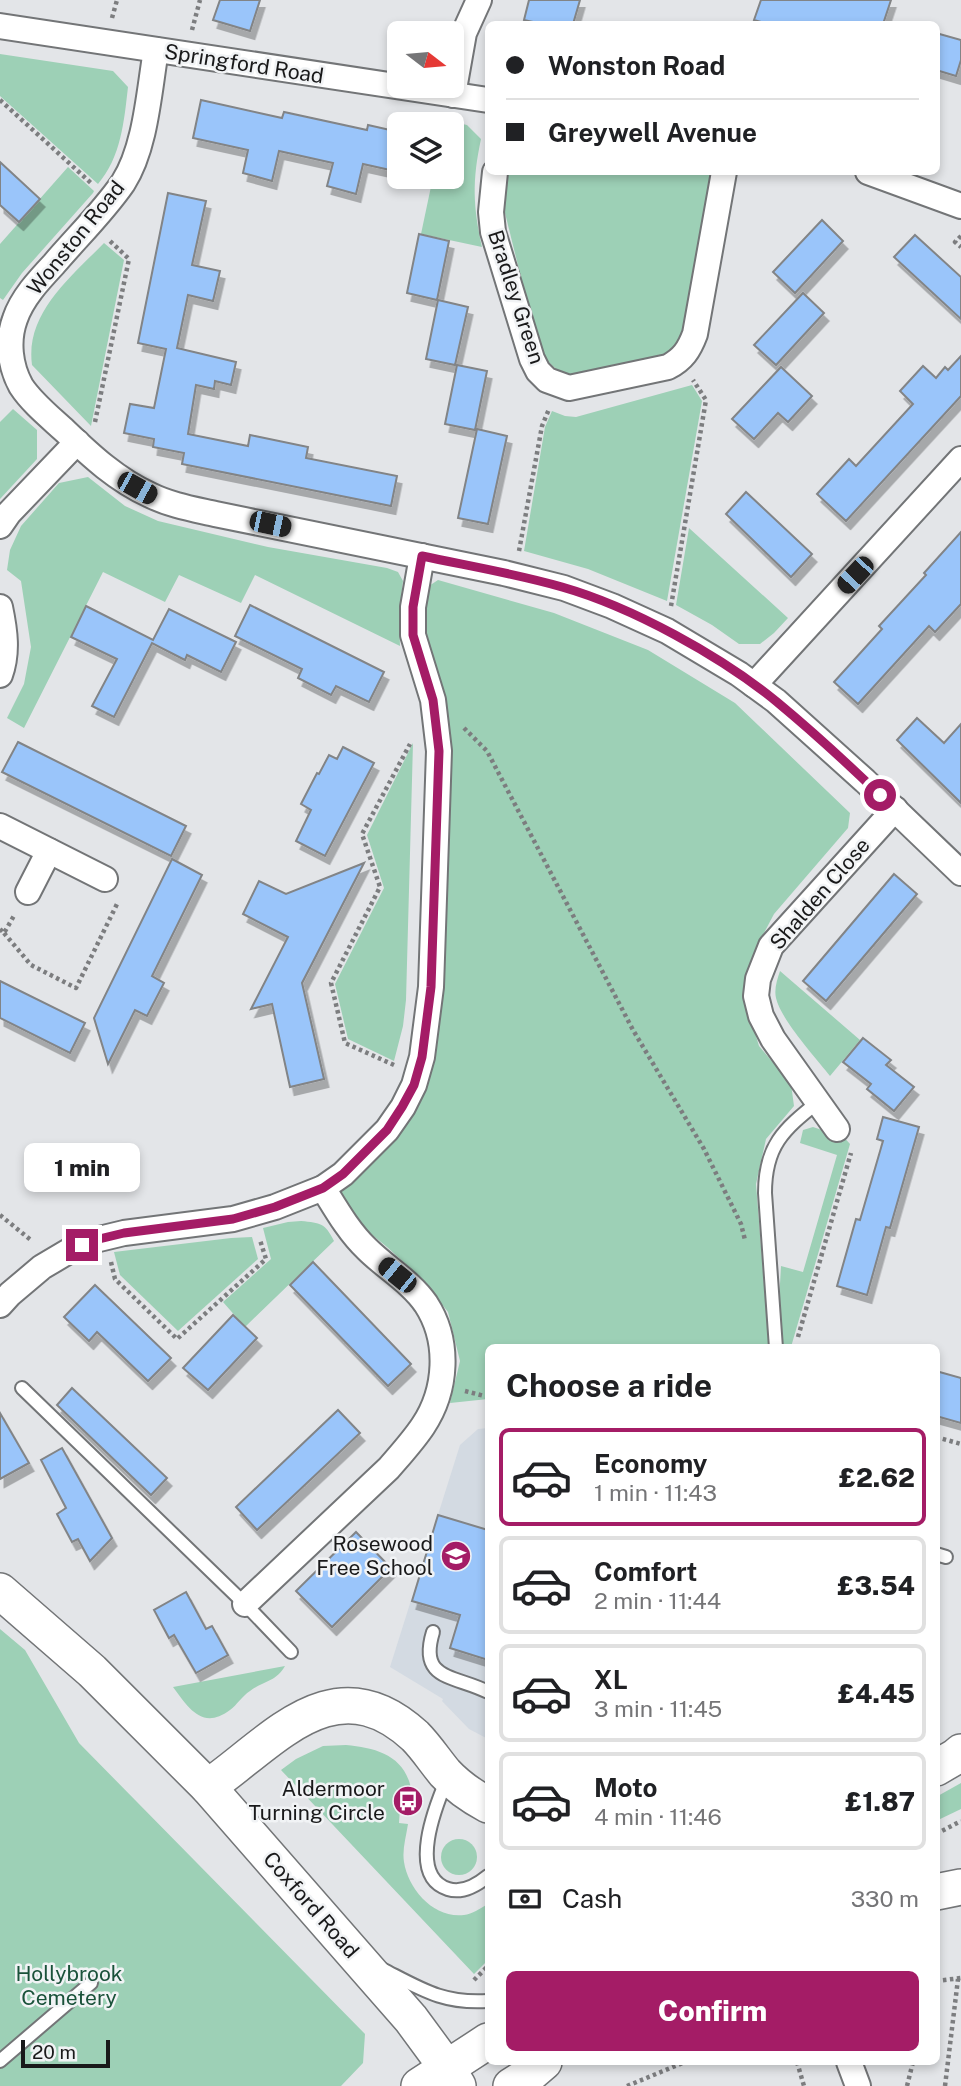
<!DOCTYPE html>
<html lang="en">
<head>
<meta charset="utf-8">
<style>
  body { margin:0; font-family:"Public Sans",sans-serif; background:#f2f2f2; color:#202124; height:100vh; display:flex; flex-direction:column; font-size:26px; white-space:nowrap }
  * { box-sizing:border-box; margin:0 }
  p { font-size:23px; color:#757577 }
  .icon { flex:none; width:38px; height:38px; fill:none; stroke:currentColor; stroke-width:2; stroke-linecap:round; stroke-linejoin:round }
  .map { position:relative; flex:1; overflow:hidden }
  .drawer { position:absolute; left:485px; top:1344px; width:455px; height:721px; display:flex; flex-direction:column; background:#fff; border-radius:10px; box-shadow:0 4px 10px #0003 }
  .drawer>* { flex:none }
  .top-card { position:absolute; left:485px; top:21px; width:455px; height:154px; border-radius:10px; box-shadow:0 4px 10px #0003; display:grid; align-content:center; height:154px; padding:0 21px; background:#fff }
  .needle { width:46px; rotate:106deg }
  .buttons { position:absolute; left:387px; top:21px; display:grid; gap:14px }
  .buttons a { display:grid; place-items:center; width:77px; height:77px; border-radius:10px; background:#fff; box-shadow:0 4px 10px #0003; font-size:35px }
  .scale { position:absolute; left:21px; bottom:18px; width:89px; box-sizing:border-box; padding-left:7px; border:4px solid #19191a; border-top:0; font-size:19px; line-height:24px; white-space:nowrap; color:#19191a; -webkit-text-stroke:5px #f1f3f5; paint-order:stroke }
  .end { position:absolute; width:32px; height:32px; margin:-16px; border:9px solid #a41c66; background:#fff; box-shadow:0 0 0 4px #fff }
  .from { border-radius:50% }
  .bubble { position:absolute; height:49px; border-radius:10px; background:#fff; box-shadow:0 4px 10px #0003; font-size:23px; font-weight:800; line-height:49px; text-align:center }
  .car { position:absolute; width:21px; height:42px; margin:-21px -10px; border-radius:9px; box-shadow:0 0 5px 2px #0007; background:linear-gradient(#222 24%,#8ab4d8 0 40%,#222 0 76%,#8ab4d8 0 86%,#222 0) }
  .top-card b { display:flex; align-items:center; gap:24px; height:66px; font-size:26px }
  .top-card b+b { border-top:2px solid #e0e0e0 }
  .top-card i { width:18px; height:18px; background:#202124 }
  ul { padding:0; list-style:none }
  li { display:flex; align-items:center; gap:21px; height:98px; margin:0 14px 10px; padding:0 7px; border:4px solid #e0e0e0; border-radius:10px }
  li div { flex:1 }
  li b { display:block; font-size:26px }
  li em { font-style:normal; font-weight:800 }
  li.on { border-color:#a41c66 }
  li>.icon { width:63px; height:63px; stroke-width:1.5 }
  h2 { padding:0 21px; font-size:32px; line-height:84px }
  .pay { display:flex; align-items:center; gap:18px; height:77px; padding:0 21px; font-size:26px }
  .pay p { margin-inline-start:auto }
  .action { display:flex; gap:14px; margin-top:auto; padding:14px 21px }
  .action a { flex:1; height:80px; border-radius:10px; background:#a41c66; color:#fff; font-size:28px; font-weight:800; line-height:80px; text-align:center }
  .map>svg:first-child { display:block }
</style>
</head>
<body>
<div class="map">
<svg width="961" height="2086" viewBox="0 0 961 2086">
  <defs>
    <filter id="shadow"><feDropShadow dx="4.5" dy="8" stdDeviation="0" flood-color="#0004"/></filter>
  </defs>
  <rect width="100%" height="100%" fill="#e3e5e8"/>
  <polygon fill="#d3dae2" points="488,1428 488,1739 469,1729 442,1701 443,1699 390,1667 460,1445 478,1429"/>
  <g fill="#9dd0b6">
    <path d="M0,54l113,17 15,16c-4,35 -7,70 -30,97l-98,-88z"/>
    <path d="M444,120l23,5 14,14c-9,42 -8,67 1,108l-61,-13 12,-57h19v-53h-8z"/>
    <polygon points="68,167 94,191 93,193 22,273 3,300 0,298 0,244"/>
    <path d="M507,172h203l3,4 -26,156 -18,22 -95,23c-18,-5 -27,-14 -36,-31l-33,-133 -1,-21z"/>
    <path d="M104,243l20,17 -33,166 -59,-61c-7,-52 39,-88 72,-122z"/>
    <polygon points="692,385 702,401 667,601 588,569 524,551 545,427 552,411 565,416 576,417"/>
    <polygon points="13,409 37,430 37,459 0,499 0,422"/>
    <polygon points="88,477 125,506 158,521 268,547 387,568 398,572 403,581 399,614 400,646 255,575 241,603 179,575 165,602 103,572 24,728 7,718 24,684 31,647 21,581 7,570 10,550 21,526 59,483"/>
    <polygon points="689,528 788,618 774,633 760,644 739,644 712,625 676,605"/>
    <polygon points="438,580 554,613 648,650 735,703 850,813 848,828 774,914 755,950 746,1003 759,1046 791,1084 794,1106 766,1139 756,1184 769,1347 488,1348 488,1399 450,1403 460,1361 448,1312 421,1278 387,1247 343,1211 336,1196 423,1091 437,1045 449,745 421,622 426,588"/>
    <polygon points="413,743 406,1000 403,1026 394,1061 348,1039 335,984 384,888 367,835"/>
    <path d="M780,971l80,69 -30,36c-14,-18 -49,-56 -54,-78 -2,-9 1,-18 4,-27z"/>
    <polygon points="813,1127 822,1130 832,1138 840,1133 850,1144 791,1347 783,1347 779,1302 781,1266 803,1272 837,1155 800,1143 803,1130"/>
    <path d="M301,1221c20,2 24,2 33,20l-89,86 -22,-25 48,-43 -8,-31 25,-6z"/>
    <polygon points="252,1237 258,1259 178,1331 120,1275 114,1252 231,1238"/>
    <polygon points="0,1629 25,1650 79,1743 365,2034 363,2063 341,2086 0,2086"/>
    <path d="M285,1666c-9,16 -22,15 -35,25 -8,5 -13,14 -20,19 -28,21 -42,-3 -57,-23z"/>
    <path d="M346,1745c32,3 61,11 66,49h-11l-2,29 9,1c-2,13 -6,26 -4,38 4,27 30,57 60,53 8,-1 17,-7 24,-11v56l-14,14 -193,-204 15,-11 27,-13z"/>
    <polygon points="961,1783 961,1809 936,1821 936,1797"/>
    <circle cx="459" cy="1857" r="18"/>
  </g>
  <g fill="#9ac5fa" stroke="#828486" stroke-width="2" filter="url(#shadow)">
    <polygon points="220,0 260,0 250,31 213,20"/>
    <polygon points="529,0 580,0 573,24 542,24 524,20"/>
    <polygon points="761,0 891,0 883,24 769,24 754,20"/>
    <polygon points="936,33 961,40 961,60 956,76 936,70"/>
    <polygon points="201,100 282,118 284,112 367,130 368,125 399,132 399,172 363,164 356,194 327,186 333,163 279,151 272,181 243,173 248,150 193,138"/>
    <polygon points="0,162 40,199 19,222 0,205"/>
    <polygon points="168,193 206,201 192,265 220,271 213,301 188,295 177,348 236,362 231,385 215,381 214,389 196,385 188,434 248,446 250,435 308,447 306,458 397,476 391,506 182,464 184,453 153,447 154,439 124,433 130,404 154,408 166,349 138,343"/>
    <polygon points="822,220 843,241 795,293 773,272"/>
    <polygon points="419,234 449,241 437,300 407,293"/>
    <polygon points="915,235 961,277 961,319 894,257"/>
    <polygon points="803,293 824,313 776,365 754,345"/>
    <polygon points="438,300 468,307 455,365 426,359"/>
    <polygon points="961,356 961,396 846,521 817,494 849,459 856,466 913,404 900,391 923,366 936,378 945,367 948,370"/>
    <polygon points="457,365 487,371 475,430 445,424"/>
    <polygon points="781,367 812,396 788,422 778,413 754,439 732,419"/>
    <polygon points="477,429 507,436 488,524 458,518"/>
    <polygon points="746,492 812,554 791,577 726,514"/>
    <polygon points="961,532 961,604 935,632 929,626 858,704 834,682 882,629 879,626 926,575 924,573"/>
    <polygon points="250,605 384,672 369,702 336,686 331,695 298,678 302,669 235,636"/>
    <polygon points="86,606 153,640 169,609 236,642 221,672 187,655 185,660 152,643 114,717 92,706 117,659 71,637"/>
    <polygon points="917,718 944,743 961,724 961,803 897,740"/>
    <polygon points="18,742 186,826 171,856 2,772"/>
    <polygon points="343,747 374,763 325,856 296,841 311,810 301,804 317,773 319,774 329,755 337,759"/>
    <polygon points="172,859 202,875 152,976 164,983 147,1016 135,1010 108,1064 94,1018"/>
    <polygon points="364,863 302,983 324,1079 290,1087 272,1004 251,1009 288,937 243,914 259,881 286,894"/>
    <polygon points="894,874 917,894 826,1001 803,981"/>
    <polygon points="0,981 85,1023 70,1053 0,1018"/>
    <polygon points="863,1038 891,1060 886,1065 914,1087 894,1111 867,1089 871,1084 843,1062"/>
    <polygon points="883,1117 919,1127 890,1228 886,1227 867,1295 837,1286 856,1219 860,1220 883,1141 877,1139"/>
    <polygon points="313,1262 411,1364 388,1386 290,1285"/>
    <polygon points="95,1285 171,1358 148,1381 97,1332 89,1341 64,1317"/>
    <polygon points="233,1315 257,1338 208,1390 183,1368"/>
    <polygon points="936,1371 961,1378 961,1423 936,1416"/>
    <polygon points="72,1388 167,1478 151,1495 57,1405"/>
    <polygon points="338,1410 360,1433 257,1530 236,1507"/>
    <polygon points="0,1413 29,1463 0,1479"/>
    <polygon points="62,1448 112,1538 90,1561 78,1539 72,1542 57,1514 66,1508 41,1460"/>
    <polygon points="438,1515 488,1530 488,1660 450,1648 460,1615 412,1601"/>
    <polygon points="356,1532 391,1568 332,1627 296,1591"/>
    <polygon points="186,1592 206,1629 212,1626 228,1655 196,1673 174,1635 169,1638 154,1610"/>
  </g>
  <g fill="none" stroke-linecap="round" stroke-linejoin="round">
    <g stroke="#737577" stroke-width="16">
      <g id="lane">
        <path d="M776,1348l-11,-155c0,-47 18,-63 53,-91"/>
        <polyline points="22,1388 245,1604 291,1652"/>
        <polyline points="936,1554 946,1557"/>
        <path d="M433,1632c-15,49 22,43 55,60"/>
        <path d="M447,1779c-11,26 -40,97 1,110 15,5 29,-4 40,-13"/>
        <path d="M382,1969c39,20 61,35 106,32"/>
        <polyline points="0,2061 91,1983"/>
      </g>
    </g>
    <g stroke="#737577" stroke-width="28">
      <g id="street">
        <polyline points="0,26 488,100"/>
        <path d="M156,50c-7,41 -10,97 -33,133 -20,29 -46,54 -69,81 -15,16 -32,34 -39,55 -8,22 -5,47 6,67 11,17 30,32 44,45 26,25 52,49 85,64 20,10 43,14 65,19l289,59 60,15 48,18 55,25 72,43 37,27 89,80 96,92"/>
        <polyline points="453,95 464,33 479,0"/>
        <path d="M495,172l-4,40 2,20 39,127 6,12 9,9 22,8 99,-21c15,-8 21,-17 27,-33l29,-162"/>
        <polyline points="868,172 961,206"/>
        <polyline points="0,526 9,513 77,442"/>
        <path d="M0,607c5,24 8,46 0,68"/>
        <polyline points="754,685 961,459"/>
        <polyline points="0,826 105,879"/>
        <polyline points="28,892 49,851"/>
        <polyline points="837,1129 773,1039 761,1016 756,996 758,979 771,946 895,809"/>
        <polyline points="0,1305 10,1294 42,1267 69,1251 95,1240 124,1233 233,1219 275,1207 323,1188 343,1174 387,1130 403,1107 414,1085 422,1057 431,987 439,751 433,700 413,635 413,607 422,556"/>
        <path d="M245,1604l144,-136c12,-14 24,-27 34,-42 24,-36 27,-85 3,-122 -15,-22 -40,-36 -59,-55 -18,-17 -31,-40 -44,-61"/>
        <polyline points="849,2062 858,2086"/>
      </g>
    </g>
    <g stroke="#737577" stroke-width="38">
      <g id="secondary">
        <polyline points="0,1591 92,1671 208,1787 411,2019 447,2068 458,2086"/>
        <polyline points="936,1768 955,1757 961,1752"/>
        <path d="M208,1787c66,-46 126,-125 207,-51 11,11 20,25 30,37 12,13 28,24 43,32"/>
        <polyline points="936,1892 961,1887"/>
        <polyline points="419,2086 488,2041"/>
        <polyline points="511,2086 530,2074 544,2062"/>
      </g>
    </g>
    <g stroke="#7c7d7f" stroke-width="4.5" stroke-dasharray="3.5 3.5" stroke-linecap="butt">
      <polyline points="112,18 117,0"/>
      <polyline points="192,30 200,0"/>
      <polyline points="0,100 91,183"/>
      <polyline points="961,236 955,242 961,247"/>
      <polyline points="95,422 129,259 109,240"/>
      <polyline points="519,551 542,426 549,409"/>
      <polyline points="671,606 706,400 693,380"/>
      <polyline points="464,728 487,751 633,1030 704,1149 741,1224 745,1240"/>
      <polyline points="0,929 4,933 15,914"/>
      <polyline points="4,933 31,965 76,988 118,902"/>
      <polyline points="394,1065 345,1043 331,983 380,887 362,834 410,744"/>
      <polyline points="0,1215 32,1241"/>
      <polyline points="111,1262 115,1279 177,1339 266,1259 260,1240"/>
      <polyline points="798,1337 851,1153"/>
      <polyline points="465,1391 488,1397"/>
      <polyline points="936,1437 961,1444"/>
      <polyline points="936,1834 961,1821"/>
      <polyline points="474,1980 488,1966"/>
      <polyline points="936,1981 961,1978"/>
      <polyline points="797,2062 804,2086"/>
      <polyline points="627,2086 685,2062"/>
      <polyline points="907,2086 913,2062"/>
      <polyline points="945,2086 958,1979"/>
    </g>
    <use href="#lane" stroke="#fff" stroke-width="12"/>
    <use href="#street" stroke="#fff" stroke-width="24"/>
    <use href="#secondary" stroke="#fff" stroke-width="35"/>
  </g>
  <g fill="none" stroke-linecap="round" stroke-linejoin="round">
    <path stroke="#a41c66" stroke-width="9" d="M82,1245l13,-5 29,-7 109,-14 42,-12 48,-19 20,-14 44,-44 15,-23 12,-22 8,-28 9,-70 8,-236 -6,-51 -20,-65v-28l9,-51c47,10 95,18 140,31 70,20 159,69 215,115 35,29 70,61 103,93"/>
  </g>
  <defs>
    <g id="school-disc" transform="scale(1.575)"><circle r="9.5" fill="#a41c66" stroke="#f1f3f5"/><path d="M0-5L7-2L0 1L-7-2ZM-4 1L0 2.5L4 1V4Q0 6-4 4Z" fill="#fff"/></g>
    <g id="bus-disc" transform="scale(1.575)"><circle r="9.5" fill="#a41c66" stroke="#f1f3f5"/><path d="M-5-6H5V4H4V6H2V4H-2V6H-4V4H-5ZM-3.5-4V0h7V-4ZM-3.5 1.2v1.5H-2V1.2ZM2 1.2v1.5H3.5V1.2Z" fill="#fff"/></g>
  </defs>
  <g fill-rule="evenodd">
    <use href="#school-disc" x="456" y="1556"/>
    <use href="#bus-disc" x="408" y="1801"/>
  </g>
  <g text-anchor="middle" stroke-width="5" stroke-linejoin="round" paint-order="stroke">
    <g font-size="21" fill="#19191a" stroke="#f1f3f5">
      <text transform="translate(244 64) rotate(9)" y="7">Springford Road</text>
      <text transform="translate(76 238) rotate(-51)" y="7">Wonston Road</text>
      <text transform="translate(516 297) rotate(72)" y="7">Bradley Green</text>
      <text transform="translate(820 894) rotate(-49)" y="7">Shalden Close</text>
      <text transform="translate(311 1905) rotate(49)" y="7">Coxford Road</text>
    </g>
    <g font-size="21" fill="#19191a" stroke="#f1f3f5" text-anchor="end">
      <text x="433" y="1551">Rosewood<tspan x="433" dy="24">Free School</tspan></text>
      <text x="385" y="1796">Aldermoor<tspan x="385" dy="24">Turning Circle</tspan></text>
    </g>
    <g font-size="21" fill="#1a523a" stroke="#f1f3f5">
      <text x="69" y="1981">Hollybrook<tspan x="69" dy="24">Cemetery</tspan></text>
    </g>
  </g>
</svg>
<div class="buttons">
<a><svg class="needle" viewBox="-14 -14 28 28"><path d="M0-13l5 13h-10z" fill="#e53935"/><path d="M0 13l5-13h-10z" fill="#757577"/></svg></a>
<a><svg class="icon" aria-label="layers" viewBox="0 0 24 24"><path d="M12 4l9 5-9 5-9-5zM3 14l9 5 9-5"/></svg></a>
</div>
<div class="scale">20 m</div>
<i class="end from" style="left:880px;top:795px"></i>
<i class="end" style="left:82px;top:1245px"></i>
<div class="bubble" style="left:24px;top:1143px;width:116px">1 min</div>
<i class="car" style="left:137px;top:488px;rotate:119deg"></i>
<i class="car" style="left:270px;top:524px;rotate:102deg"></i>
<i class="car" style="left:855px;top:575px;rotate:223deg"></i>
<i class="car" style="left:397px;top:1275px;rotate:309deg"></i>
<div class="top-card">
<b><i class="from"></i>Wonston Road</b>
<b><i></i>Greywell Avenue</b>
</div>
<section class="drawer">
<h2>Choose a ride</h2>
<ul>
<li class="on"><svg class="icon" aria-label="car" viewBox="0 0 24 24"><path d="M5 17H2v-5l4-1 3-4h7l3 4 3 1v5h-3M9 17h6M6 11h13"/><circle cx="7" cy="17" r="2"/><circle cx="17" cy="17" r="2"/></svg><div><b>Economy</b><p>1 min · 11:43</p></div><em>£2.62</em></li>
<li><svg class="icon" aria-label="car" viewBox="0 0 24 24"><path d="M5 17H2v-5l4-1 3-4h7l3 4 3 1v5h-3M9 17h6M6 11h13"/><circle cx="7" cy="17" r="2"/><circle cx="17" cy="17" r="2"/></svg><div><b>Comfort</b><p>2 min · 11:44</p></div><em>£3.54</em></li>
<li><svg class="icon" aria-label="car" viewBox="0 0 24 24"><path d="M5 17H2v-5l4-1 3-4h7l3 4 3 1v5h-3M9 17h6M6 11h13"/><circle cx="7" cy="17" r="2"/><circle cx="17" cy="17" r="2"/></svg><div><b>XL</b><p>3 min · 11:45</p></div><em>£4.45</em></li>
<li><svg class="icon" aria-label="car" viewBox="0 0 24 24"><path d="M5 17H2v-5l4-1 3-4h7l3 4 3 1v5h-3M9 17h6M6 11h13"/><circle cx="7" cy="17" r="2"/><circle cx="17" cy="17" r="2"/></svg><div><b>Moto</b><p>4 min · 11:46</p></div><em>£1.87</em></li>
</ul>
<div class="pay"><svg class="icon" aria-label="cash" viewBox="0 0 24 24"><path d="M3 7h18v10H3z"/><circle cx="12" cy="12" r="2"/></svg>Cash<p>330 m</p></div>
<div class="action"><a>Confirm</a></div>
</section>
</div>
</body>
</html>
